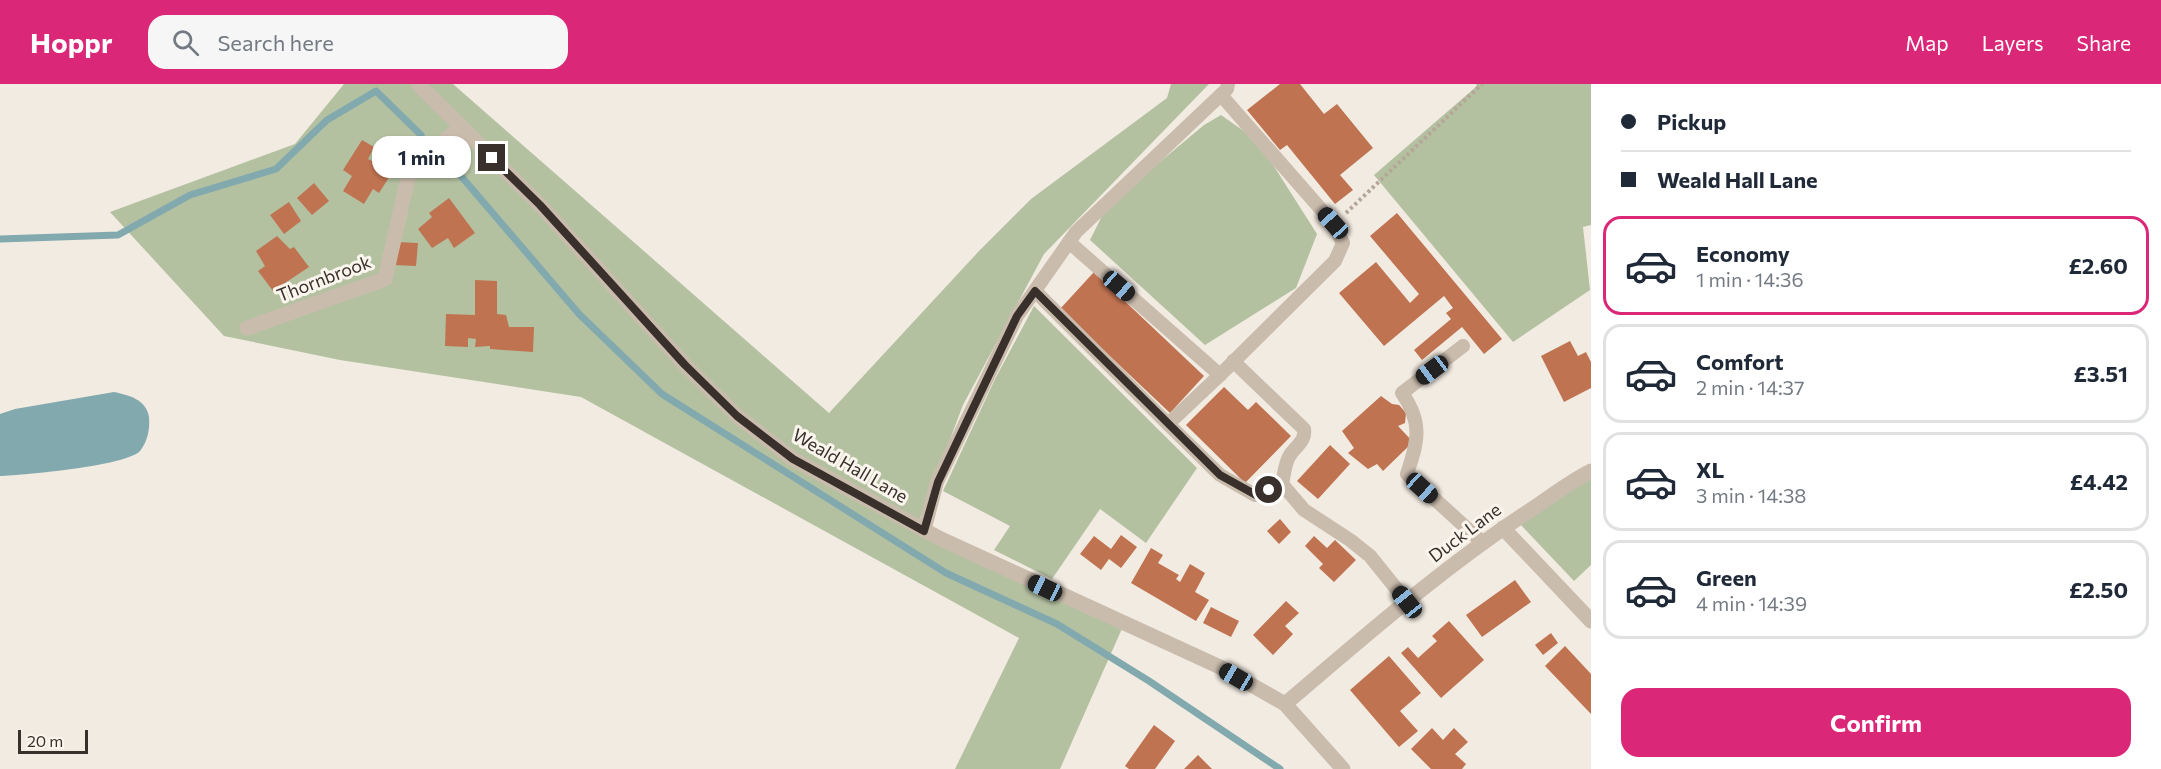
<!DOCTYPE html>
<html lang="en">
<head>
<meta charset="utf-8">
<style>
  body { margin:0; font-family:Commissioner,sans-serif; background:#f6f6f7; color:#1f2937; height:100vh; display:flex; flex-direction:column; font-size:22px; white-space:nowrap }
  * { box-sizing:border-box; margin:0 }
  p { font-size:20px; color:#747a83 }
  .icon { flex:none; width:33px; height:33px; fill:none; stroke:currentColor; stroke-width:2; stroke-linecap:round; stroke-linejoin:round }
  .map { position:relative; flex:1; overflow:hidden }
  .details { display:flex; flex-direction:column; background:#fff; width:570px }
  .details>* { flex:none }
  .hud { display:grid; align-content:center; height:132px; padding:0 30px; background:#fff }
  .scale { position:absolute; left:18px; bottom:15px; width:70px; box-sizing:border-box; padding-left:6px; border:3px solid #39302b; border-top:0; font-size:16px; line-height:21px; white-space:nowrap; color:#39302b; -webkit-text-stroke:4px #faf5ed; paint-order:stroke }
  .end { position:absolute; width:27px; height:27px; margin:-14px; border:8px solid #39302b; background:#fff; box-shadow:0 0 0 3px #fff }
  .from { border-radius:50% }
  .bubble { position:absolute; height:42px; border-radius:18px; background:#fff; box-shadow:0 2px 4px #0004; font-size:20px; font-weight:700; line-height:42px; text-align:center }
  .car { position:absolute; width:18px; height:36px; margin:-18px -9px; border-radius:8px; box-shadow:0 0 4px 2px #0007; background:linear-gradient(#222 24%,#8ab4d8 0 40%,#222 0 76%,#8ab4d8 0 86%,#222 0) }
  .hud b { display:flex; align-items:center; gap:21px; height:57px; font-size:22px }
  .hud b+b { border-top:2px solid #e0e1e3 }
  .hud i { width:15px; height:15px; background:#1f2937 }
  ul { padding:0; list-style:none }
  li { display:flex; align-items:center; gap:18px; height:99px; margin:0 12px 9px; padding:0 18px; border:3px solid #e0e1e3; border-radius:18px }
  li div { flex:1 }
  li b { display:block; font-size:22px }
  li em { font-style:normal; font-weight:700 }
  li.current { border-color:#db2777 }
  li>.icon { width:54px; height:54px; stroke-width:1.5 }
  .cta { display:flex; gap:12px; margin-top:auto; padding:12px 30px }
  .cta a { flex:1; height:69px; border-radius:18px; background:#db2777; color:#fff; font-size:24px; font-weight:700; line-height:69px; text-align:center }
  header { display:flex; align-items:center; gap:36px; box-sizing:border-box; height:84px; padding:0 30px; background:#db2777; color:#fff }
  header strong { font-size:28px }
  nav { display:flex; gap:33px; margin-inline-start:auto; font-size:21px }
  .search { width:420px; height:54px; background:#f6f6f7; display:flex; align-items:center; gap:15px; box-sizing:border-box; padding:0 21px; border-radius:18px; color:#747a83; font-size:22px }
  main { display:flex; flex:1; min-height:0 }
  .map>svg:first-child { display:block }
</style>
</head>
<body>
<header>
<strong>Hoppr</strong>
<div class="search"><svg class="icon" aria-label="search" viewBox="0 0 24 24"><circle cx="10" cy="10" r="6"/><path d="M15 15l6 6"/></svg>Search here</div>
<nav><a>Map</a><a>Layers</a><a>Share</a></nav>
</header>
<main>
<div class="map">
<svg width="1591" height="685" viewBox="0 0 1591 685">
  <rect width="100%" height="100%" fill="#f2ebe1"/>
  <g fill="#b4c1a1">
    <polygon points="344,0 453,0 829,329 979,167 1031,115 1167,14 1171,0 1209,0 1044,170 963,321 917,442 1124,540 1060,685 955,685 1019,554 581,313 340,276 224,252 110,128 295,60"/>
    <polygon points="1476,0 1591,0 1591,141 1583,143 1590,206 1513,258 1374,91 1477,2"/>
    <polygon points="1221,31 1258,57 1317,150 1296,204 1205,261 1090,156 1107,122 1204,41"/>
    <polygon points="1034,222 1197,384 1146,459 1100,425 1052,495 994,466 1010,442 943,407 995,295"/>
    <polygon points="1591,394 1591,481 1574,497 1520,440"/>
  </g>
  <path fill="#81a9ae" d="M114,308c14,3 32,7 35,25 1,11 -1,24 -9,34 -14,15 -116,24 -140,25v-62l15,-5z"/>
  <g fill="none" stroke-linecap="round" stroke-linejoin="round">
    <g stroke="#81a9ae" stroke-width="7">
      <polyline points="449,78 579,230 662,310 946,489 1057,540 1149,597 1280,685"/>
      <polyline points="0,155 118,151 190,111 276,85 327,36 376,7 421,51"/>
    </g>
  </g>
  <g fill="#bf7351">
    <polygon points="1280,0 1300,0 1324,30 1337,20 1373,64 1340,91 1353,106 1335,120 1287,61 1280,66 1247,26"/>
    <polygon points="362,56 374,63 368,75 393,87 379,109 373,105 364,120 343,107 352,92 343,86"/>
    <polygon points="314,99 329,117 312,131 297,114"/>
    <polygon points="449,114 475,149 454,164 448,154 432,164 418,145 432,133 429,129"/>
    <polygon points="289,118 301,137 284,150 270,131"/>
    <polygon points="1397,129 1502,255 1484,270 1462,243 1422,276 1414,266 1451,235 1446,229 1453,224 1444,212 1384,262 1339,209 1376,178 1410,219 1419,210 1370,152"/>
    <polygon points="277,152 290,165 294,163 309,183 273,207 258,187 265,182 256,167"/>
    <polygon points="396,158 418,159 416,182 393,181"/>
    <polygon points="1094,188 1204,292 1170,329 1060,225"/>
    <polygon points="475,196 497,197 497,230 506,231 509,243 534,243 533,268 490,265 490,262 475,263 476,255 468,254 468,263 445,262 446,230 475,231"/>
    <polygon points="1570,257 1578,272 1586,268 1591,278 1591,304 1564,318 1541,272"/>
    <polygon points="1224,303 1248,326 1256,318 1291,352 1245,399 1186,341"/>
    <polygon points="1381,312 1392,320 1399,321 1406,329 1405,339 1398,342 1413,358 1383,387 1377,380 1368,385 1348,369 1354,364 1342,347"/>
    <polygon points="1330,361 1350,380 1318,415 1297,397"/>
    <polygon points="1280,435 1291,448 1279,460 1267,447"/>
    <polygon points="1121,451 1137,463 1121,484 1109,475 1101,486 1080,470 1094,452 1111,465"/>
    <polygon points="1314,452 1327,464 1335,456 1356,476 1334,498 1319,484 1323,480 1305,462"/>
    <polygon points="1151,464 1163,471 1158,479 1179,491 1176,495 1180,498 1190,480 1205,489 1195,508 1209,516 1196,537 1131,499"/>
    <polygon points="1515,496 1531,518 1482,553 1466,531"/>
    <polygon points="1286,517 1299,529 1285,542 1293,550 1273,571 1253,551"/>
    <polygon points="1211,523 1239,537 1231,553 1203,539"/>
    <polygon points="1449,537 1484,576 1441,614 1401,569 1408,563 1418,574 1437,557 1432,552"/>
    <polygon points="1551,549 1558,559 1543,571 1535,561"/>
    <polygon points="1565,562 1591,590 1591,630 1545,582"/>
    <polygon points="1389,572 1421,609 1400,627 1418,647 1399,663 1350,606"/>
    <polygon points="1154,641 1175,657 1155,685 1129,685 1125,682"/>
    <polygon points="1432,644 1443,656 1454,644 1468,658 1455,670 1466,680 1462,685 1431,685 1411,665"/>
    <polygon points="1198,671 1212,685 1184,685"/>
  </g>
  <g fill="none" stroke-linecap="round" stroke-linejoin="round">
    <polyline stroke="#b6a697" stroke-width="4" stroke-dasharray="3 3" stroke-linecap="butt" points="1346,129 1482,0"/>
    <g stroke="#cabcad" stroke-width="14">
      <polyline points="1069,158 1220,291 1168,340 1220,391 1255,411 1282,400"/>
      <polyline points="1035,207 1168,340"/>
      <path d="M1463,262l-61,47c21,30 16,48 5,81l76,69"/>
      <path d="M1233,277l71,68c2,12 -8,17 -14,26 -5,7 -6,20 -8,29"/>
      <polyline points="1220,291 1335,177 1343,159 1333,139 1221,11"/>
      <polyline points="1282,400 1304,426 1350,456 1370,472 1407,518"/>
      <polyline points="924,447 937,398 1017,232 1076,148 1227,5 1228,0"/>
    </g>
    <g stroke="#cabcad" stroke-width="15">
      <polyline points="418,0 540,121 685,281 737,332 793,375 939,454 1220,583 1285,620 1343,685"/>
      <polyline points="247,244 385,195 410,85 461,43"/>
      <polyline points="1503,444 1591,537"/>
      <path d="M1285,620c79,-67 157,-136 244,-193 20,-13 40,-29 62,-40"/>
    </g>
  </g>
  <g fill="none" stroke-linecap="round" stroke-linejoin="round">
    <polyline stroke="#39302b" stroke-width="8" points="492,74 540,121 685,281 737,332 793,375 924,447 938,398 1017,232 1035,207 1220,391 1256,411 1269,406"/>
  </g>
  <g text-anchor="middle" stroke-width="6" stroke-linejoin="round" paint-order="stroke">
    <g font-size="18" fill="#39302b" stroke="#faf5ed">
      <text transform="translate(324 195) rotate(-21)" y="6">Thornbrook</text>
      <text transform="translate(850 382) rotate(30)" y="6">Weald Hall Lane</text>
      <text transform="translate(1465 449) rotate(-37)" y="6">Duck Lane</text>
    </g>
  </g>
</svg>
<div class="scale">20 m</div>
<i class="end from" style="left:1269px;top:406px"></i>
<i class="end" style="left:492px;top:74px"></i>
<div class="bubble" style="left:372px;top:52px;width:99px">1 min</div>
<i class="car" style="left:1333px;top:139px;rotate:318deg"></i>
<i class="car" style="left:1119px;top:202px;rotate:131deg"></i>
<i class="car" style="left:1432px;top:286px;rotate:233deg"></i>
<i class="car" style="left:1422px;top:404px;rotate:132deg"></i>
<i class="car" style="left:1045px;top:504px;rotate:295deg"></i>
<i class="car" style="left:1407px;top:518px;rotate:321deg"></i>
<i class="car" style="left:1236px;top:593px;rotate:300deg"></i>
</div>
<section class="details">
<div class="hud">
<b><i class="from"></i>Pickup</b>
<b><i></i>Weald Hall Lane</b>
</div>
<ul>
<li class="current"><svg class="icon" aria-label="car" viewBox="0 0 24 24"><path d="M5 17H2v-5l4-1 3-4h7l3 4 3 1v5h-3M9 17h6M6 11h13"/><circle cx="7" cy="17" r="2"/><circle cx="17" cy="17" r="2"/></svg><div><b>Economy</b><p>1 min · 14:36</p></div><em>£2.60</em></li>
<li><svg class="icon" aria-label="car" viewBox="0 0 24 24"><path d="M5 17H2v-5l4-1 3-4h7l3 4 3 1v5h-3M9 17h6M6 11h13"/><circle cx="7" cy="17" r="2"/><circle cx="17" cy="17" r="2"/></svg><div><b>Comfort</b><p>2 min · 14:37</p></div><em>£3.51</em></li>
<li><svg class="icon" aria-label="car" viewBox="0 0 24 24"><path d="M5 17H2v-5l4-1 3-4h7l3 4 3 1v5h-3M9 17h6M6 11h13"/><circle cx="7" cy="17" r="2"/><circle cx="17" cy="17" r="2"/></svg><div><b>XL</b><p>3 min · 14:38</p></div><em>£4.42</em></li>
<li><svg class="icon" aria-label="car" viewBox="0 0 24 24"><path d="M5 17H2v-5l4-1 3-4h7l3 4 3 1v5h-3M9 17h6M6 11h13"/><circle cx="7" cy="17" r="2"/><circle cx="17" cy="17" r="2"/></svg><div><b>Green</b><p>4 min · 14:39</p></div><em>£2.50</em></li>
</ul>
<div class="cta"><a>Confirm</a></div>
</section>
</main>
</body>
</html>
